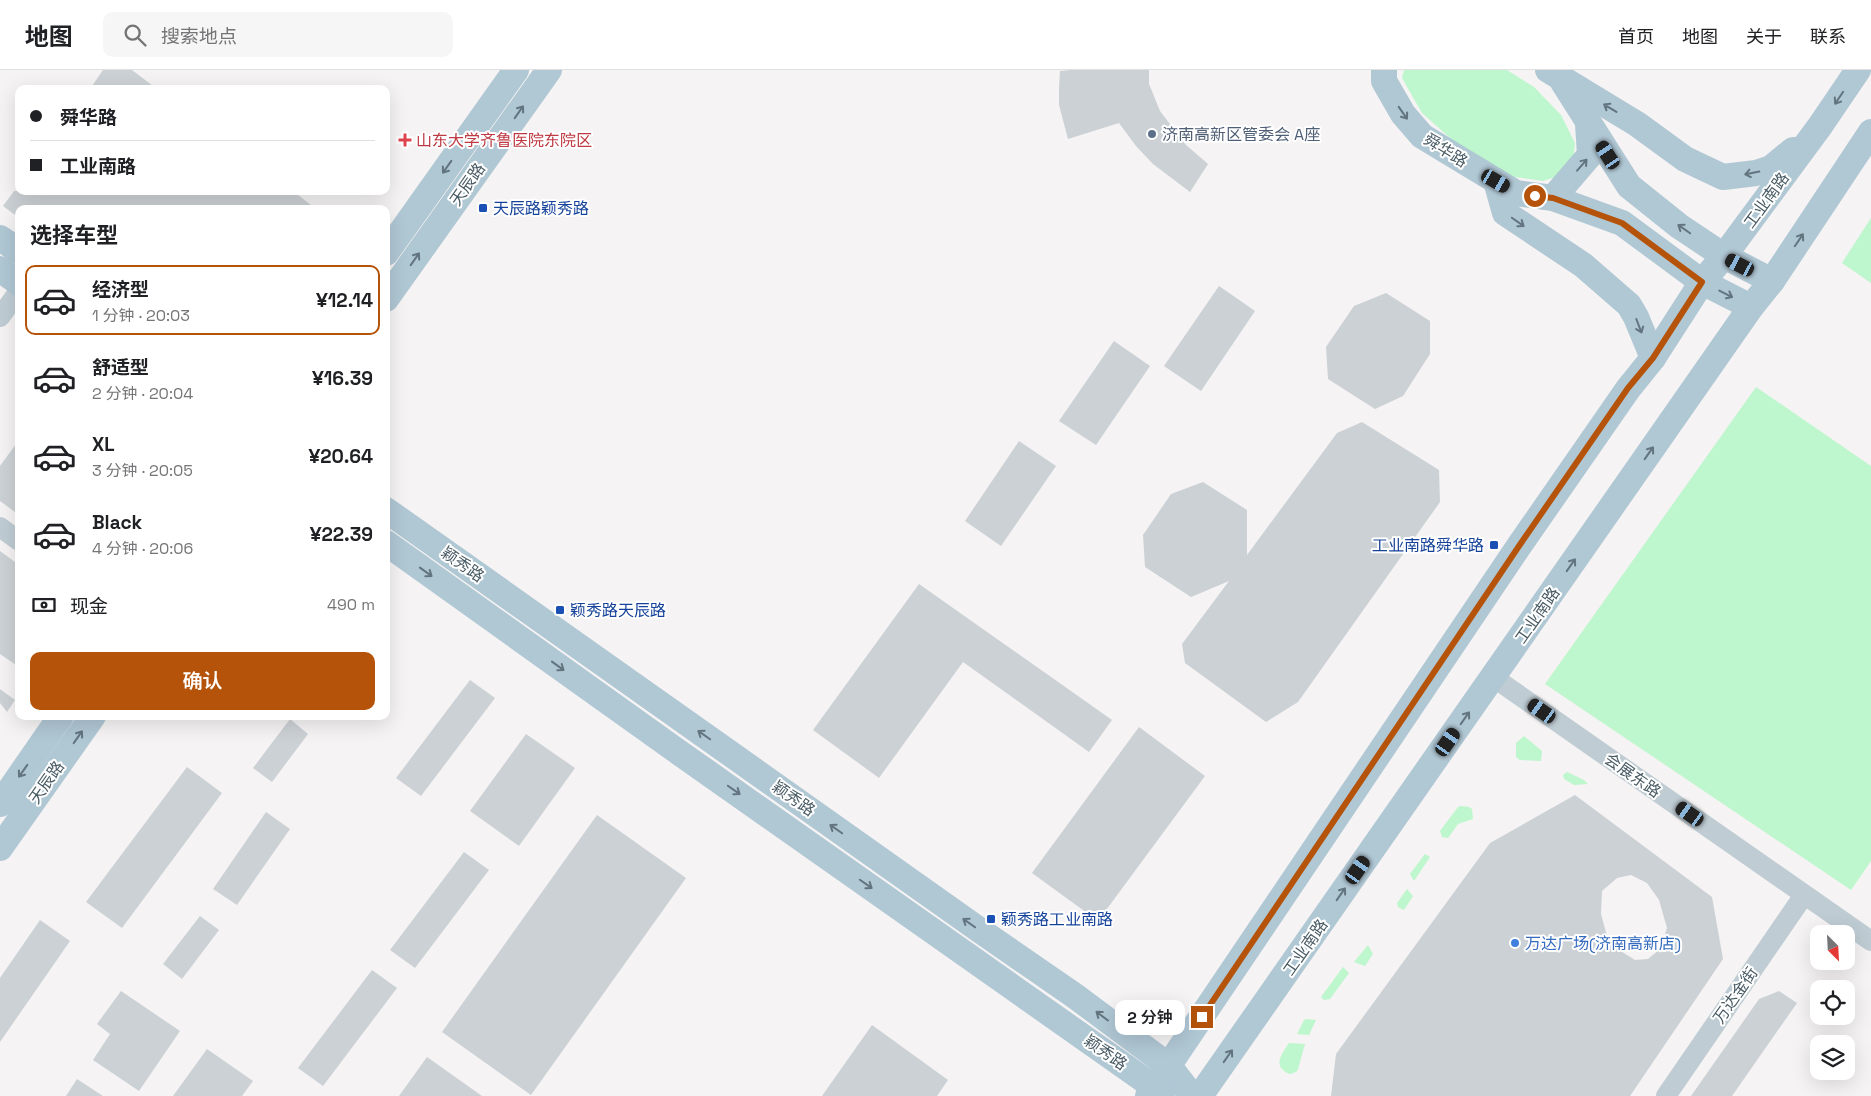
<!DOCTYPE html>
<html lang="zh">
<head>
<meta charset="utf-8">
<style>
  body { margin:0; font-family:"Space Grotesk","Noto Sans SC",sans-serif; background:#f6f6f6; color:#202124; height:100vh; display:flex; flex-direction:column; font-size:19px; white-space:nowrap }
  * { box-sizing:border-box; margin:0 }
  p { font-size:16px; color:#757577 }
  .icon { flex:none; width:28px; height:28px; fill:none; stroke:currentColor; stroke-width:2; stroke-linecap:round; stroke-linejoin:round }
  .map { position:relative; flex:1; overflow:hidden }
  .drawer { position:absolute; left:15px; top:135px; width:375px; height:515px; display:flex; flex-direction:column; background:#fff; border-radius:10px; box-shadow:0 5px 20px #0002 }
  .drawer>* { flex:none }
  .banner { position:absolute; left:15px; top:15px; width:375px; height:110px; border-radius:10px; box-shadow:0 5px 20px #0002; display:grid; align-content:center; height:110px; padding:0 15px; background:#fff }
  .needle { width:32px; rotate:156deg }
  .controls { position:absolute; left:1810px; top:855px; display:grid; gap:10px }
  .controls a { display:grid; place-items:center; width:45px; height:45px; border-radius:10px; background:#fff; box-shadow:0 5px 20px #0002; font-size:25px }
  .end { position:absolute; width:22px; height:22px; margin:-11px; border:6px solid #b45309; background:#fff; box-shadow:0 0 0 2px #fff }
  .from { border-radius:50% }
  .bubble { position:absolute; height:35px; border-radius:10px; background:#fff; box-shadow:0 5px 20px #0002; font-size:16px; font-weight:600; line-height:35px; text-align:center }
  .car { position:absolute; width:15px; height:30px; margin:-15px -8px; border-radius:6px; box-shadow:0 0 4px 1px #0007; background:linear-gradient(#222 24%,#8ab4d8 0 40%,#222 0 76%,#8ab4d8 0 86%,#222 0) }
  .banner b { display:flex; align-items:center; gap:18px; height:48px; font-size:19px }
  .banner b+b { border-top:1px solid #e0e0e0 }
  .banner i { width:12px; height:12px; background:#202124 }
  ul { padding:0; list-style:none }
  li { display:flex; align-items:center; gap:15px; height:70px; margin:0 10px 8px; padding:0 5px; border:2px solid transparent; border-radius:10px }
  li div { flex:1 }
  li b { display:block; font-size:19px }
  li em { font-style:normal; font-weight:600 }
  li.selected { border-color:#b45309 }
  li>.icon { width:45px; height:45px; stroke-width:1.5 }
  h2 { padding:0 15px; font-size:22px; line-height:60px }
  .pay { display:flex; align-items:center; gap:12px; height:55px; padding:0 15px; font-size:19px }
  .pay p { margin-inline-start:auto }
  .button { display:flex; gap:10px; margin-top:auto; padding:10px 15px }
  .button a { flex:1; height:58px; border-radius:10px; background:#b45309; color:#fff; font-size:20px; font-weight:600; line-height:58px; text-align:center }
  header { display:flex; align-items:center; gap:30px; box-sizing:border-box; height:70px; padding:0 25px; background:#fff; border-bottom:1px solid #e0e0e0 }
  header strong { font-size:24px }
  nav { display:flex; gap:28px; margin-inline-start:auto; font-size:18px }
  .search { width:350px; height:45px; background:#f6f6f6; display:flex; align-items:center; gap:12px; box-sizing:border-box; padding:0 18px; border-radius:10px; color:#757577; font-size:19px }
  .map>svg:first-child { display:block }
</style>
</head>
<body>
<header>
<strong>地图</strong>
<div class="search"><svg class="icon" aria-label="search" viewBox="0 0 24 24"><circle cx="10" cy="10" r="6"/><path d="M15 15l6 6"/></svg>搜索地点</div>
<nav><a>首页</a><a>地图</a><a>关于</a><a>联系</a></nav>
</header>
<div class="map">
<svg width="1871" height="1026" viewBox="0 0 1871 1026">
  <rect width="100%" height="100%" fill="#f5f3f3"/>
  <g fill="#bef6cd">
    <polygon points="1404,0 1507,0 1534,17 1561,45 1575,73 1573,93 1559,106 1543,111 1508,106 1459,76 1422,43 1402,8"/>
    <polygon points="1871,148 1871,213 1842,193"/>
    <polygon points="1756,317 1871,396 1871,791 1851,820 1545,614"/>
    <polygon points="1524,666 1542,681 1541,691 1520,690 1516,687 1516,673"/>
    <polygon points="1567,702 1584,710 1588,714 1574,715 1564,709 1563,705"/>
    <polygon points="1461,736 1469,737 1472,739 1473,749 1458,754 1448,768 1442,767 1440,761 1458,737"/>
    <polygon points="1425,784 1430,787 1414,811 1410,804"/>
    <polygon points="1407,819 1413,826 1404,840 1398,837 1397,833"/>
    <polygon points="1368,875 1373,884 1365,896 1354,892"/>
    <polygon points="1343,897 1349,903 1330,929 1324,930 1321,927"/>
    <polygon points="1307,949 1316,950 1309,965 1297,964 1304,950"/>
    <path d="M1289,973l16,1 -7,25 -2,3 -6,2c-18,-7 -9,-19 -1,-31z"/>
  </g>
  <g fill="#ccd1d5" fill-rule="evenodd">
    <polygon points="103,0 132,0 157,19 90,19"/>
    <polygon points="1071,0 1149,0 1149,14 1160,41 1186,75 1208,94 1190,122 1153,94 1136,76 1119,53 1068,69 1059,35 1059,18 1060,1"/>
    <polygon points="14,121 293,121 316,139 19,139 19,148 3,136"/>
    <polygon points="1219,216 1255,241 1201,321 1164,296"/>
    <polygon points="1386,223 1430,251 1430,284 1403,326 1375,339 1328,309 1326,277 1354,236"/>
    <polygon points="1114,271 1150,296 1096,375 1059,351"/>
    <polygon points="1362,352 1439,400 1440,432 1298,632 1266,652 1185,593 1182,574 1229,511 1191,527 1145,497 1143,465 1171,424 1203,412 1247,440 1247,485 1337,363"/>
    <polygon points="19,370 19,445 0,431 0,396"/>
    <polygon points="1019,371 1056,396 1001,476 965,451"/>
    <polygon points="0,481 19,495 19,597 0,584"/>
    <polygon points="919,514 1112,650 1089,682 963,592 879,708 813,660"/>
    <polygon points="470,610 495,628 421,726 396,708"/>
    <polygon points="0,619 15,630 7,642 0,633"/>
    <polygon points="290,649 308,664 272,712 253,698"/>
    <polygon points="1139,657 1205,706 1098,851 1032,803"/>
    <polygon points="526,664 575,698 519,776 470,741"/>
    <polygon points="187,697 222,723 122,858 86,832"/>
    <path d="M1575,725l137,102 11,62 -93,137h-299l5,-42 154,-211zM1631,805l16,8 12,17 8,28 -7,21 -12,10 -13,1 -16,-10 -12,-14 -6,-22 1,-23 15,-13z"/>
    <polygon points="266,742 290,759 237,835 213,819"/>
    <polygon points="597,745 686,808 531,1025 442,962"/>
    <polygon points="464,782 489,800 415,898 390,880"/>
    <polygon points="200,846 219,860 182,909 163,894"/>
    <polygon points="40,850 70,871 0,972 0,908"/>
    <polygon points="372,900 397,918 323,1016 298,998"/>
    <polygon points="121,921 180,961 139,1021 93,990 110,964 97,954"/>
    <polygon points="1779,921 1797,933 1732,1026 1691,1026 1759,929"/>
    <polygon points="872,955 948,1010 937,1026 822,1026"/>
    <polygon points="207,979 253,1011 242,1026 173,1026"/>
    <polygon points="427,987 482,1026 399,1026"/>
    <polygon points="77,1009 103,1026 66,1026"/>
  </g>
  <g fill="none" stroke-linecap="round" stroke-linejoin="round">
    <g stroke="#bfccd3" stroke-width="20">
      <polyline points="0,247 19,221"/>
      <polyline points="0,457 19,471"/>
      <polyline points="1493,607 1871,871"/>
      <polyline points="1666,1026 1804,825"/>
    </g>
    <g stroke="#b0c7d4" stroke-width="26">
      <polyline points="1384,0 1384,11 1403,44 1422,66 1516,123 1553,128 1622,153 1702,212 1751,237"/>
      <polyline points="1548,0 1637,54 1685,89 1723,107 1756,103 1771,98 1793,80"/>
      <polyline points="1563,12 1629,116 1679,156 1724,186 1772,211"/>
      <polyline points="1496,111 1505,143 1583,195 1629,235 1636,247 1653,288"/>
      <polyline points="1553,128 1590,85 1588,54"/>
      <polyline points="0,168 19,181"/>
      <polyline points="386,183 516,0"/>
      <polyline points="0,199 19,213"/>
      <polyline points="386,229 549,0"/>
      <polyline points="386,440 978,859 1075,926 1169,996 1192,1026"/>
      <polyline points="386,473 677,681 1154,1017 1162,1026"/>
      <polyline points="0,734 61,646"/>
      <polyline points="0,778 93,646"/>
      <polyline points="1148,1026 1519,476 1628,319 1653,288 1702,212 1724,186 1820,56 1858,0"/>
      <polyline points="1200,1026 1751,237 1772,211 1871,62"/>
    </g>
  </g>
  <defs><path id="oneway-shaft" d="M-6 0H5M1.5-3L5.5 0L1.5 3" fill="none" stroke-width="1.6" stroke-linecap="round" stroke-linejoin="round" transform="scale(1.25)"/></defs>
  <g stroke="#62757f">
    <use href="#oneway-shaft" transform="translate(1839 28) rotate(124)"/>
    <use href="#oneway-shaft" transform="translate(1610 38) rotate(-149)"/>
    <use href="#oneway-shaft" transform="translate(519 42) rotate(-55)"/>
    <use href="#oneway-shaft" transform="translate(1403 43) rotate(55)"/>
    <use href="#oneway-shaft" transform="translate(1582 95) rotate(-49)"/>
    <use href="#oneway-shaft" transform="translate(447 97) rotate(125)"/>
    <use href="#oneway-shaft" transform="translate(1752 103) rotate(169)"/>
    <use href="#oneway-shaft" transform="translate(1518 152) rotate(35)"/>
    <use href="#oneway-shaft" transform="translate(1684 159) rotate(-145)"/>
    <use href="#oneway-shaft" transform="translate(1799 170) rotate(-56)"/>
    <use href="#oneway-shaft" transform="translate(415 189) rotate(-55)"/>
    <use href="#oneway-shaft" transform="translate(1726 224) rotate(27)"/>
    <use href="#oneway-shaft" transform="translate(1639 256) rotate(69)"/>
    <use href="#oneway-shaft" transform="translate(1649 383) rotate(-55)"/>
    <use href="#oneway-shaft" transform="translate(1571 495) rotate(-55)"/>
    <use href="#oneway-shaft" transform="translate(426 502) rotate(36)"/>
    <use href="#oneway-shaft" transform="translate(558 596) rotate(36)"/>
    <use href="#oneway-shaft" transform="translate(1465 648) rotate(-55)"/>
    <use href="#oneway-shaft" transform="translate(704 665) rotate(-145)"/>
    <use href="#oneway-shaft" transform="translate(78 667) rotate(-55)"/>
    <use href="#oneway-shaft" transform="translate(23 701) rotate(125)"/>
    <use href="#oneway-shaft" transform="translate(734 720) rotate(35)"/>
    <use href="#oneway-shaft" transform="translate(836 759) rotate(-145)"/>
    <use href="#oneway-shaft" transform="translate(866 814) rotate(35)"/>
    <use href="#oneway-shaft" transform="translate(1341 824) rotate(-55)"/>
    <use href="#oneway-shaft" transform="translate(969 853) rotate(-145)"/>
    <use href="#oneway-shaft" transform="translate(1102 946) rotate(-143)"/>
    <use href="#oneway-shaft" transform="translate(1228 986) rotate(-55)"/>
  </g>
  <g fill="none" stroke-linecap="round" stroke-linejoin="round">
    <polyline stroke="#b45309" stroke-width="6" points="1202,947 1519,476 1628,318 1653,288 1702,212 1622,153 1553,128 1535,126"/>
  </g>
  <circle fill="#5c6f8a" stroke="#fff" stroke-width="2" cx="1152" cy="64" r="5"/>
  <path fill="#e0444e" stroke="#fff" stroke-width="2" d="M402.5 62.5h5v5h5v5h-5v5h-5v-5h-5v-5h5z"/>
  <g fill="#1a4fb4" stroke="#fff" stroke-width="2">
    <rect x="478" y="133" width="10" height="10" rx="2.5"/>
    <rect x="1489" y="470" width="10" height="10" rx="2.5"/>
    <rect x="555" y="535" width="10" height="10" rx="2.5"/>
    <rect x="986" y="844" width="10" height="10" rx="2.5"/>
  </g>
  <circle fill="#3f7fe0" stroke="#fff" stroke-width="2" cx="1515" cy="873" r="5"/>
  <g text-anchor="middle" stroke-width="4" stroke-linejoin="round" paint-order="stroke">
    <g font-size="16" fill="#4e5e75" stroke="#fff" text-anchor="start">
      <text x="1162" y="70">济南高新区管委会 A座</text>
    </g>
    <g font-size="16" fill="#be3a42" stroke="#fff" text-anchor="start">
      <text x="416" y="76">山东大学齐鲁医院东院区</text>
    </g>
    <g font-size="16" fill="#485a63" stroke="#fff">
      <text transform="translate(1446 80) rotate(32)" y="6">舜华路</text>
      <text transform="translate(467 114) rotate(-55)" y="6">天辰路</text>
      <text transform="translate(1766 130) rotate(-54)" y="6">工业南路</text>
      <text transform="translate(463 494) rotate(35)" y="6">颖秀路</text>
      <text transform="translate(1537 545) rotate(-55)" y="6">工业南路</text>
      <text transform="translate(1633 705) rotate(35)" y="6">会展东路</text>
      <text transform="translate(46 712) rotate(-55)" y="6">天辰路</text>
      <text transform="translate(794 728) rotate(35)" y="6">颖秀路</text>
      <text transform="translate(1305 877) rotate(-55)" y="6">工业南路</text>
      <text transform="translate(1735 925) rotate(-55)" y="6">万达金街</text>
      <text transform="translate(1106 982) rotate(35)" y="6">颖秀路</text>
    </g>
    <g font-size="16" fill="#164399" stroke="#fff" text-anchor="start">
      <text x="493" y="144">天辰路颖秀路</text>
      <text x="1484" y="481" text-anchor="end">工业南路舜华路</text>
      <text x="570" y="546">颖秀路天辰路</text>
      <text x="1001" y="855">颖秀路工业南路</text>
    </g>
    <g font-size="16" fill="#366cbe" stroke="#fff" text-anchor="start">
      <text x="1525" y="879">万达广场(济南高新店)</text>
    </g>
  </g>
</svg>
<div class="controls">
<a><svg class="needle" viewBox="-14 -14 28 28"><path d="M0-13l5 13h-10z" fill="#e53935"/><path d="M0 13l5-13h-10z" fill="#757577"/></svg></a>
<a><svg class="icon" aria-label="locate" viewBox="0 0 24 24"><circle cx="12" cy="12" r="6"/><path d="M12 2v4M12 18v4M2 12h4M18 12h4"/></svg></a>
<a><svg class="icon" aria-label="layers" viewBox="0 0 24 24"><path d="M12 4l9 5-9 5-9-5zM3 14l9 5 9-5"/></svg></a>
</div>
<i class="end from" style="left:1535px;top:126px"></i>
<i class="end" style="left:1202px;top:947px"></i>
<div class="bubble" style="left:1115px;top:930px;width:70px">2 分钟</div>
<i class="car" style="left:1608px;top:85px;rotate:327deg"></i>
<i class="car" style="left:1496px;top:111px;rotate:120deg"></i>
<i class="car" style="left:1740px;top:195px;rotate:297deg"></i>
<i class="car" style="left:1542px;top:641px;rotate:305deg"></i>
<i class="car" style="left:1448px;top:672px;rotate:35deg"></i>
<i class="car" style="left:1690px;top:744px;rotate:305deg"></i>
<i class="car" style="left:1358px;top:800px;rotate:35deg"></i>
<div class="banner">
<b><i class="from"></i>舜华路</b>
<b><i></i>工业南路</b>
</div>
<section class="drawer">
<h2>选择车型</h2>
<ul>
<li class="selected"><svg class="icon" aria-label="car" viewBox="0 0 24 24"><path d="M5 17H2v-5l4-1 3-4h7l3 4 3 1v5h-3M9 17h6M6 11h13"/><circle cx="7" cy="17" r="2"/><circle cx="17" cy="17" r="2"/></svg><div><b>经济型</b><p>1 分钟 · 20:03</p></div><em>¥12.14</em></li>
<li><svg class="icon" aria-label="car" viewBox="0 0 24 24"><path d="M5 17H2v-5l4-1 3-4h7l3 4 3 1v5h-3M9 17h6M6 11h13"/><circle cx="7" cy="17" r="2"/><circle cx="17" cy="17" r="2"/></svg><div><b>舒适型</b><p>2 分钟 · 20:04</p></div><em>¥16.39</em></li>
<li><svg class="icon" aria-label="car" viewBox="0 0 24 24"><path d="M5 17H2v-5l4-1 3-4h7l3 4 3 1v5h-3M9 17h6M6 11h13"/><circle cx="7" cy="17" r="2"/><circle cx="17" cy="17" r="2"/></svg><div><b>XL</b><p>3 分钟 · 20:05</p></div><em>¥20.64</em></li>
<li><svg class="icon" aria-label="car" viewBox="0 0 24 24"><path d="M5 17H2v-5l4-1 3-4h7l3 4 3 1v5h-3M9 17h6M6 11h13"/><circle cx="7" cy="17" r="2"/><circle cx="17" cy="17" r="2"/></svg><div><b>Black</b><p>4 分钟 · 20:06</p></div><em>¥22.39</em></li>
</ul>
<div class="pay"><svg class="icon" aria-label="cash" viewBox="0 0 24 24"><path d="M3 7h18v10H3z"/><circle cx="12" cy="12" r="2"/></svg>现金<p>490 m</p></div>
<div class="button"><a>确认</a></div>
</section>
</div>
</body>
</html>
